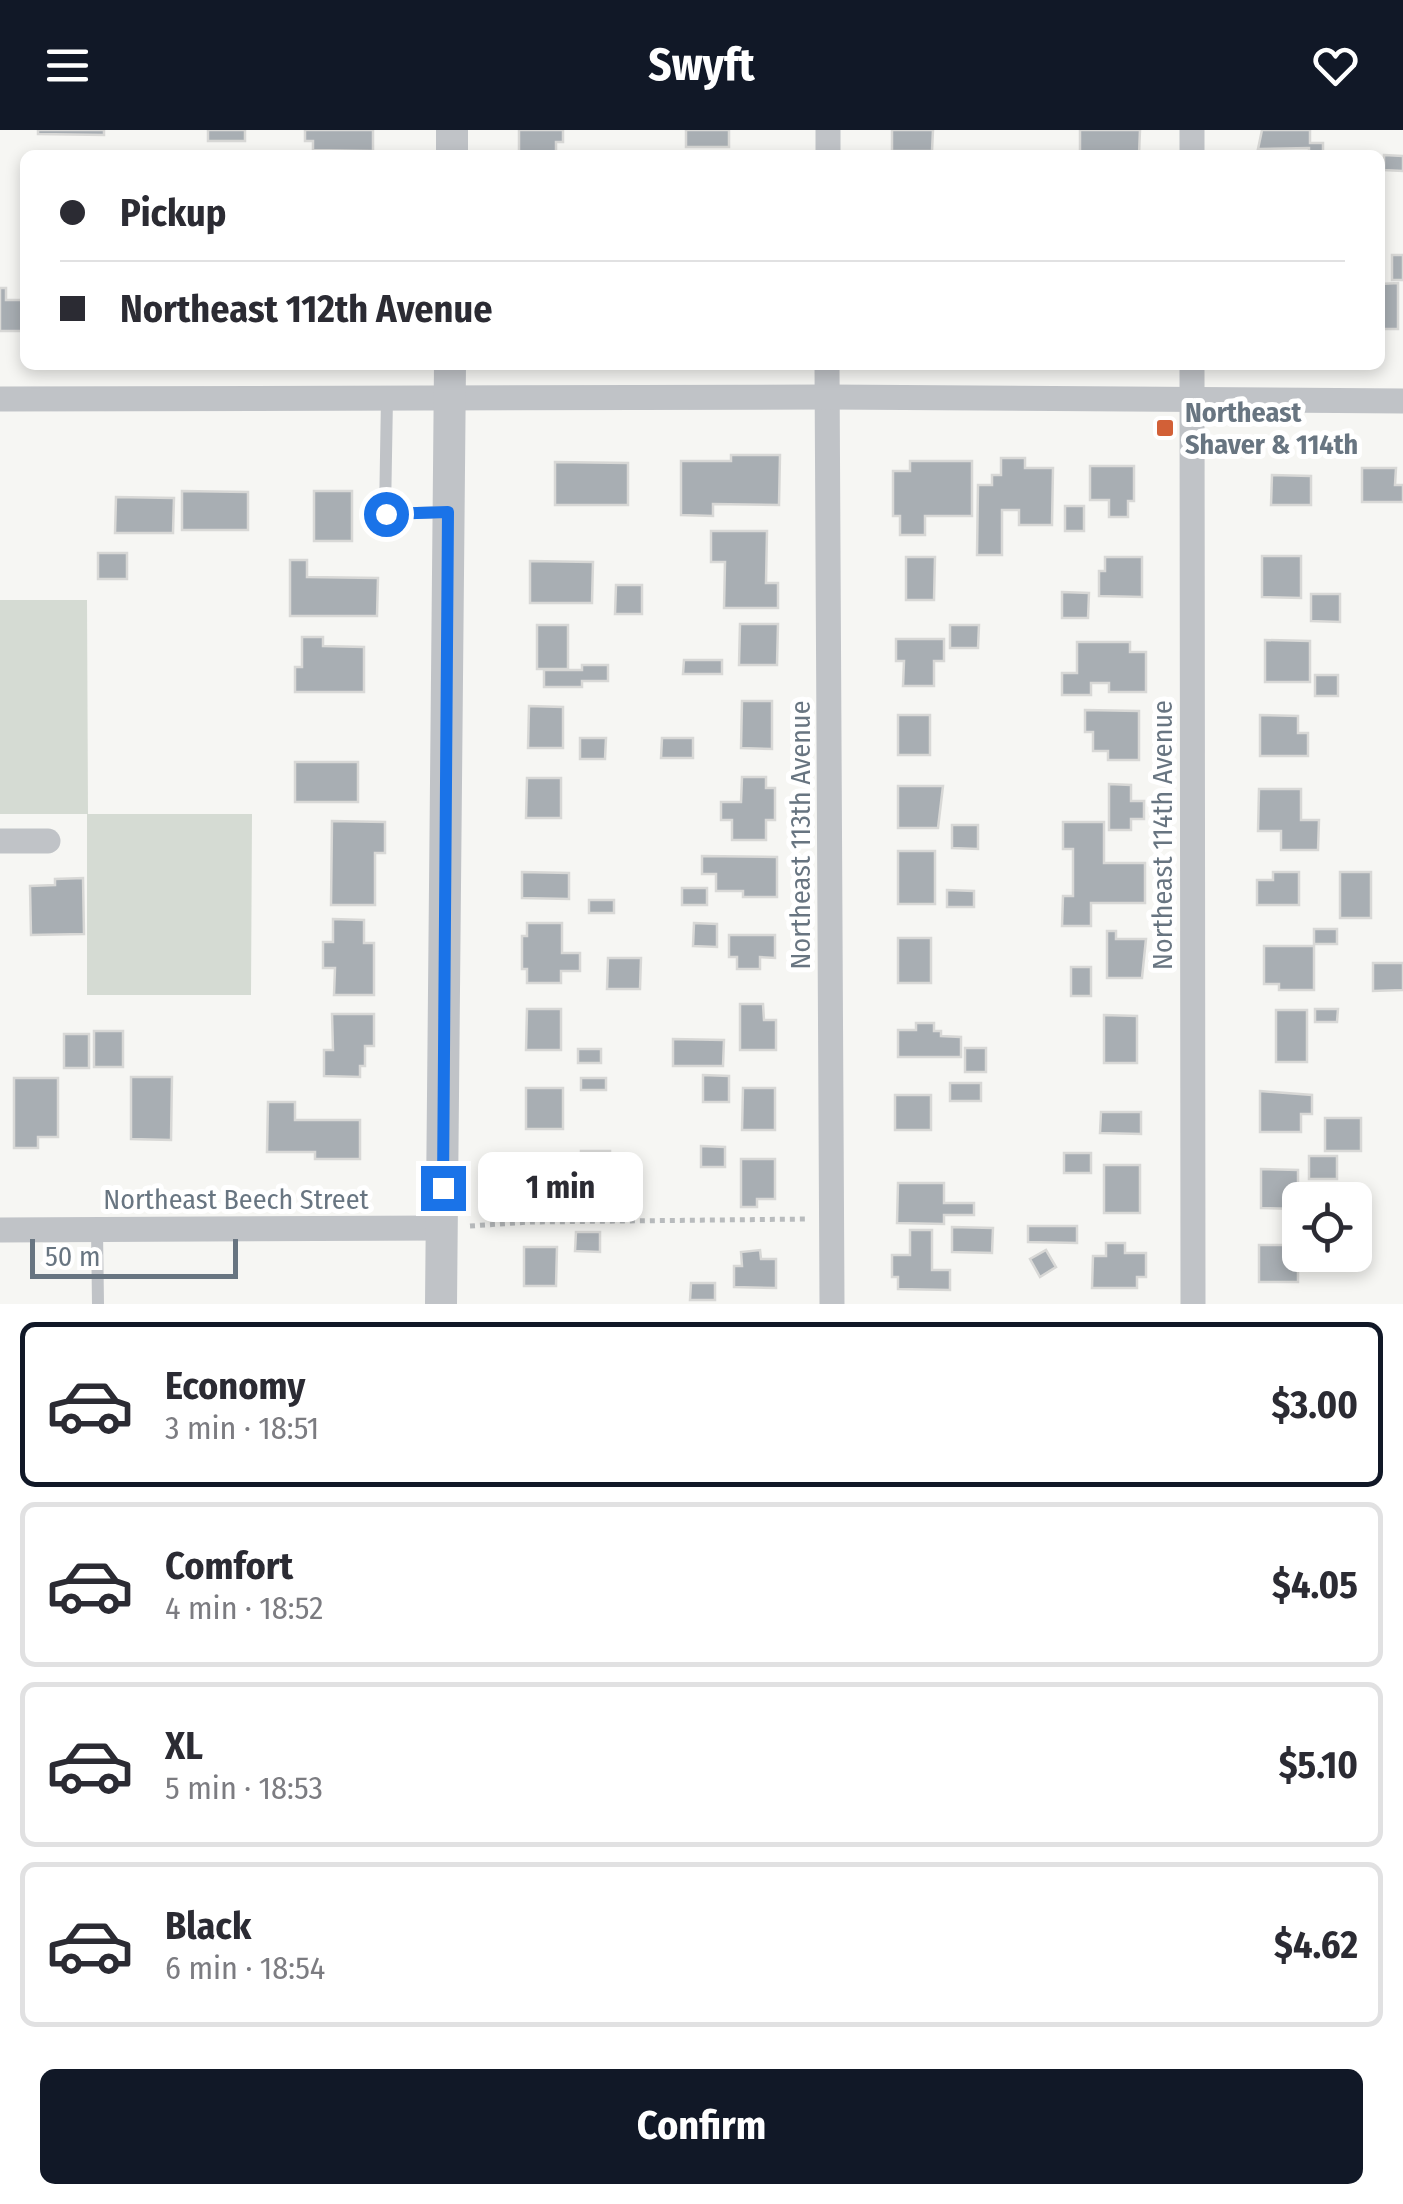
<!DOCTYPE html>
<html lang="en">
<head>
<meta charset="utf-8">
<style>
  body { margin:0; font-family:"Fira Sans Condensed",sans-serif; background:#f2f2f3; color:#2b2b33; height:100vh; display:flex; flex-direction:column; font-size:38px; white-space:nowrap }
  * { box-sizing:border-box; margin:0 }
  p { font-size:32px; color:#7c7c81 }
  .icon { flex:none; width:55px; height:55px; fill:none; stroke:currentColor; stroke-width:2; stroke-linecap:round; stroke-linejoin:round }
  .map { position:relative; height:1174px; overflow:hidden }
  .drawer { display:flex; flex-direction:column; background:#fff; flex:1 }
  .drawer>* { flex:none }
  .banner { position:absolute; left:20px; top:20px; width:1365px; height:220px; border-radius:15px; box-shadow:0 5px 15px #0003; display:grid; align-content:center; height:220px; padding:0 40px; background:#fff }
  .controls { position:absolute; left:1282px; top:1052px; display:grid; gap:20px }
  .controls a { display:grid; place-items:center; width:90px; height:90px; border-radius:15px; background:#fff; box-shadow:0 5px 15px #0003; font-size:50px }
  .scale { position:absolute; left:30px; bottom:25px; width:208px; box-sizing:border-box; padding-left:10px; border:5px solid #687581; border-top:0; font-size:28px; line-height:35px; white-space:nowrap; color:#687581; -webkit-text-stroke:8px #fff; paint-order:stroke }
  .end { position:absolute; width:45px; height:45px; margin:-22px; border:12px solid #1a73e8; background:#fff; box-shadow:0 0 0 5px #fff }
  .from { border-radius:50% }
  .bubble { position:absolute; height:70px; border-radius:15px; background:#fff; box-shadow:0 5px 15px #0003; font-size:32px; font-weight:700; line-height:70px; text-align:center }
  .banner b { display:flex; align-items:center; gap:35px; height:95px; font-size:38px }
  .banner b+b { border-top:2px solid #e1e1e2 }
  .banner i { width:25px; height:25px; background:#2b2b33 }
  ul { padding:18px 0 0; list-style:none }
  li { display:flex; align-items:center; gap:30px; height:165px; margin:0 20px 15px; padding:0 20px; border:5px solid #e1e1e2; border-radius:15px }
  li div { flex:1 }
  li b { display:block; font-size:38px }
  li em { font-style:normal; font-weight:700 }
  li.active { border-color:#111827 }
  li>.icon { width:90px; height:90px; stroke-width:1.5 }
  .primary-button { display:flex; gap:20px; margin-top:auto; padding:20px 40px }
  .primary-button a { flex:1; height:115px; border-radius:15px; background:#111827; color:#fff; font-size:40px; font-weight:700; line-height:115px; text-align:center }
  header { display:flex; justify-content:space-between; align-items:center; height:130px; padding:0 40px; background:#111827; color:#fff; font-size:45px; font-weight:700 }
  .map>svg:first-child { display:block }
</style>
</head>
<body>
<header><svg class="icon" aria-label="menu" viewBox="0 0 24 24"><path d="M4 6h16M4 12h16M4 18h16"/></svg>Swyft<svg class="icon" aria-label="heart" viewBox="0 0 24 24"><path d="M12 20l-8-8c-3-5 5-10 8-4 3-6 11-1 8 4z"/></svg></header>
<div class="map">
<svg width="1403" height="1174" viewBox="0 0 1403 1174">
  <rect width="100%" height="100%" fill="#f6f6f3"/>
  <polygon fill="#d5dbd3" points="0,470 87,470 88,684 252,684 251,865 87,865 87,684 0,684"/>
  <g fill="#a8aeb3" stroke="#d8d8d6" stroke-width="2.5">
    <polygon points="38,0 104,0 104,5 38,4"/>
    <rect x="208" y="0" width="37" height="11"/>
    <polygon points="305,0 373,0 373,21 313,20 313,11 305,11"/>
    <polygon points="519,0 563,0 563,12 556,12 556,25 519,25"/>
    <rect x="686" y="0" width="43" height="17"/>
    <polygon points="892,0 933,0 932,21 892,21"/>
    <polygon points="1080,0 1140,0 1139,25 1080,25"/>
    <polygon points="1262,0 1310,0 1310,13 1323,13 1323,25 1309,25 1309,18 1258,19"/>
    <polygon points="1384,25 1403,26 1403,41 1384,40"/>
    <rect x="1392" y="125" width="11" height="25"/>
    <polygon points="1398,153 1398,199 1380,199 1380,154"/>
    <polygon points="0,158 6,158 6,170 25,170 25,201 0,201"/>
    <polygon points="731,325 780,325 779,375 713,374 713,386 681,385 681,331 731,331"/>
    <polygon points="1001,328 1025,328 1025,338 1053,338 1052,395 1019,395 1019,380 1002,380 1002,425 977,425 978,355 992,355 992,345 1001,345"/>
    <polygon points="910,331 972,331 972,386 925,386 925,405 900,405 900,386 893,386 893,341 910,341"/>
    <polygon points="555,332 628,333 628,375 555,375"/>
    <polygon points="1090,336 1134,336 1134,371 1128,371 1128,387 1109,387 1109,370 1090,370"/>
    <polygon points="1362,338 1396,338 1395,355 1403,355 1403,372 1362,372"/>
    <polygon points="1272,345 1311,346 1311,375 1271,375"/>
    <polygon points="182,361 248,362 248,400 182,400"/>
    <rect x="314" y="361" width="38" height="50"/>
    <polygon points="116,367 174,368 173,403 115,403"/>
    <rect x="1065" y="376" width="19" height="25"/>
    <polygon points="711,401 767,401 766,453 778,453 778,478 724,478 725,432 711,432"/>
    <rect x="98" y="423" width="29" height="26"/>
    <polygon points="1262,426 1301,426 1301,468 1262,467"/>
    <polygon points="906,427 935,427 934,470 906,470"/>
    <polygon points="1105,427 1142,427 1142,467 1099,466 1099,441 1105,441"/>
    <polygon points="290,430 307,430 307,447 378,448 377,486 290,486"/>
    <polygon points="530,431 593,432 592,473 530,473"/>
    <polygon points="616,455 642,455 642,484 615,484"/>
    <polygon points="1062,462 1089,463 1088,488 1062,488"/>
    <polygon points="1311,464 1340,464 1340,492 1311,491"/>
    <polygon points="740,494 778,494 777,535 739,535"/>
    <rect x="537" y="495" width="31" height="44"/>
    <polygon points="950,495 979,495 978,518 950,518"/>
    <polygon points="302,507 323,507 323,516 364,517 364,562 295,562 295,537 302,537"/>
    <polygon points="896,509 944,509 944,531 934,531 934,556 903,556 904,531 896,531"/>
    <polygon points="1265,510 1310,511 1310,552 1265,552"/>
    <polygon points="1077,512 1130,512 1130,522 1146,522 1146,562 1109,562 1109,553 1091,553 1091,565 1062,565 1062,543 1077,543"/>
    <polygon points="684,530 722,530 722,544 683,544"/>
    <polygon points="582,535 608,535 608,551 582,551 582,557 544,557 544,540 582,540"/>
    <rect x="1315" y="545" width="23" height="21"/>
    <polygon points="742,571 772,571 772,619 741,618"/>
    <polygon points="529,576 563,577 563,618 528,618"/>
    <polygon points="1085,580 1139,581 1139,630 1108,630 1108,621 1093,621 1093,602 1085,602"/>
    <rect x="898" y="585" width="32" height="40"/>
    <polygon points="1260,585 1298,586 1298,603 1308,603 1308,626 1260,626"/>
    <polygon points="580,608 606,608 605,629 580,629"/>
    <polygon points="662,608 693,608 693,628 661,628"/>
    <rect x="295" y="632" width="63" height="40"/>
    <polygon points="742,647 766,647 766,658 775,658 775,690 766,690 766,710 732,710 732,690 721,690 721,672 741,672"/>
    <polygon points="527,648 561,648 561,688 526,688"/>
    <polygon points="1109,654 1131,655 1131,671 1144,671 1144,689 1131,689 1131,700 1109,700"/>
    <polygon points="898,656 943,656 938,698 898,698"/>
    <polygon points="1259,659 1301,659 1301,690 1319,690 1318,720 1281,720 1281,701 1258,701"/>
    <polygon points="332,691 385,692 385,723 375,723 375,775 331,775"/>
    <polygon points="1063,692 1104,692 1104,733 1145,733 1145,773 1091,773 1091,796 1062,796 1063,766 1073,766 1073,719 1063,719"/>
    <polygon points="952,695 978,695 978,719 952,718"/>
    <rect x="898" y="721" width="37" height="53"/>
    <polygon points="702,726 777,727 777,767 743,767 743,761 716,761 716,744 702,744"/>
    <polygon points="522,742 569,743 569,769 522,768"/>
    <polygon points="1273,742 1299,742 1299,775 1257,775 1257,750 1273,750"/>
    <rect x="1340" y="742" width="31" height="46"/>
    <polygon points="83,748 84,804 31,805 30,756 55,755 55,749"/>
    <rect x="682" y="758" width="25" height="17"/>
    <polygon points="947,760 974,761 974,777 947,777"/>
    <rect x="589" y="770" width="25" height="13"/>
    <polygon points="333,789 364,790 364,813 374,813 374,865 334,865 335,838 323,838 323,812 333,812"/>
    <polygon points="527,793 562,793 562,823 580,823 580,841 561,841 561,853 527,853 527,839 522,839 522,806 527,806"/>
    <polygon points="694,793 717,794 717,817 693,816"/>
    <rect x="1314" y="799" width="23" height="15"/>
    <polygon points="1107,801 1116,801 1116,809 1146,809 1142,848 1107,848"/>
    <polygon points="729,805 775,805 775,828 760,827 760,839 737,839 737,827 729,827"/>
    <rect x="898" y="808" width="33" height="45"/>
    <polygon points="1264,816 1314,816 1314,860 1279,860 1279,854 1264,854"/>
    <polygon points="608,828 641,828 640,859 607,859"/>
    <polygon points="1373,833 1403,833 1403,860 1373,861"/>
    <rect x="1071" y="837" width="20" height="29"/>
    <polygon points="740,874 763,874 764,890 776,890 776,920 740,920"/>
    <polygon points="527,879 561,879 561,920 526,920"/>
    <polygon points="1315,879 1338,879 1337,892 1315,892"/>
    <rect x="1276" y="880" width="31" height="52"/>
    <polygon points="332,884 374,884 374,916 365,916 365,936 360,936 360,947 324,946 324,920 333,920"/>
    <polygon points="1104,885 1137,886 1137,933 1104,933"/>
    <polygon points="916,893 934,893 934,901 941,901 941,906 961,907 961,927 898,927 898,900 916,900"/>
    <rect x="94" y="901" width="29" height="36"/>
    <rect x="64" y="904" width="25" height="34"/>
    <polygon points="673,909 724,910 723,936 673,936"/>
    <rect x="965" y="918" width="21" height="24"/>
    <rect x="578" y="919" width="23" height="14"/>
    <polygon points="703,945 729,946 729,972 703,972"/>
    <polygon points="131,947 172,947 171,1010 131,1009"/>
    <polygon points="14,948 58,948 58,1007 38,1007 38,1018 14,1018"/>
    <rect x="581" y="948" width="25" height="12"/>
    <rect x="950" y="953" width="31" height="18"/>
    <rect x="526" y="958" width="37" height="41"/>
    <polygon points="743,958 775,958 775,1000 742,1000"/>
    <polygon points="1260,961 1312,965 1312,984 1301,984 1301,1002 1260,1002"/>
    <rect x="895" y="965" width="36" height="35"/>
    <polygon points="268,972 295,972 295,990 360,990 360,1029 315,1029 315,1022 267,1022"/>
    <polygon points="1101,982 1141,982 1141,1004 1100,1003"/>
    <rect x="1325" y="988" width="36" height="33"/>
    <polygon points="701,1016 725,1017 725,1037 701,1037"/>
    <polygon points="581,1021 610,1021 610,1040 581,1039"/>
    <rect x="1064" y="1023" width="27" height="20"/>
    <rect x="1309" y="1026" width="28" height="23"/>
    <polygon points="741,1029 775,1029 775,1069 757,1069 757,1077 741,1077"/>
    <polygon points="536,1034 572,1034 572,1055 562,1055 561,1078 536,1077 536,1062 524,1062 524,1040 536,1040"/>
    <rect x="1104" y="1035" width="36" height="48"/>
    <polygon points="1261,1039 1298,1040 1298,1079 1261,1078"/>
    <polygon points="898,1053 944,1053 944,1073 974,1073 974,1085 944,1085 944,1094 897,1093"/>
    <polygon points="1028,1096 1077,1096 1077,1113 1028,1112"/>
    <polygon points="952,1097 993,1098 992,1123 952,1122"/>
    <polygon points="910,1100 932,1100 932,1140 950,1140 950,1160 898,1159 898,1147 892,1147 892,1125 910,1125"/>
    <polygon points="576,1102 600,1102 600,1122 575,1121"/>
    <polygon points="1106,1113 1125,1113 1125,1123 1146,1123 1146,1147 1137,1147 1137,1158 1092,1158 1093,1126 1106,1126"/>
    <rect x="1259" y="1115" width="39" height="37"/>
    <polygon points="524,1117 557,1117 556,1156 524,1156"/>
    <polygon points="760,1120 761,1129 776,1129 776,1158 734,1157 734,1136 742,1136 741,1122"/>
    <polygon points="1046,1120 1056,1137 1040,1147 1030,1129"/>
    <polygon points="691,1153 715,1153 715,1170 690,1170"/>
  </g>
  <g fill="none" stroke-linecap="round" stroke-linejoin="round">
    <polyline stroke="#b8bbbd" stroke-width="5" stroke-dasharray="5 5" stroke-linecap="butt" points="470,1096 530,1092 809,1089"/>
    <g stroke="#c0c3c7" stroke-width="12">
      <polyline points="387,268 385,384 447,382"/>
      <polyline points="97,1100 98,1174"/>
    </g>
    <g stroke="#c0c3c7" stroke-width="25">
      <polyline points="828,25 828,0"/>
      <polyline points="1192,25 1192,0"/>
      <polyline points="827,235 832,1174"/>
      <polyline points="1192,235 1193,1174"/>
      <polyline points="0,269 827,267 1403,271"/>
      <polyline points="0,711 48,711"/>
      <polyline points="0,1100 442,1098"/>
    </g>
    <g stroke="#c0c3c7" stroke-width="32">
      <polyline points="452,25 452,0"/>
      <polyline points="441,1174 450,235"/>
    </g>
  </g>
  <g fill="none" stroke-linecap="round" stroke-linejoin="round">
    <polyline stroke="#1a73e8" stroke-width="12" points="386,384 448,382 443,1058"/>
  </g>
  <rect fill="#d26037" stroke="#fff" stroke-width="4" x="1155" y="288" width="20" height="20" rx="5"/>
  <g text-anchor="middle" stroke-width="10" stroke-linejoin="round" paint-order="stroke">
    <g font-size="28" font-weight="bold" fill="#687581" stroke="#fff" text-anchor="start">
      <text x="1185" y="292">Northeast<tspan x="1185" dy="32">Shaver &amp; 114th</tspan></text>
    </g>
    <g font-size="28" fill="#687581" stroke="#fff">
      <text transform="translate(800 705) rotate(-90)" y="10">Northeast 113th Avenue</text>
      <text transform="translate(1162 705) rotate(-90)" y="10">Northeast 114th Avenue</text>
      <text x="236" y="1079">Northeast Beech Street</text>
    </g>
  </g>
</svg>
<div class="controls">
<a><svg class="icon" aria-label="locate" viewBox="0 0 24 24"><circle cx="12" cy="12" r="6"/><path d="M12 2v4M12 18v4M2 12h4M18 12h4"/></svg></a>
</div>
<div class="scale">50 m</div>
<i class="end from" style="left:386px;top:384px"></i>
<i class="end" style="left:443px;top:1058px"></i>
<div class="bubble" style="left:478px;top:1022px;width:165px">1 min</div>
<div class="banner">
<b><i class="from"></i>Pickup</b>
<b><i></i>Northeast 112th Avenue</b>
</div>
</div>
<section class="drawer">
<ul>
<li class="active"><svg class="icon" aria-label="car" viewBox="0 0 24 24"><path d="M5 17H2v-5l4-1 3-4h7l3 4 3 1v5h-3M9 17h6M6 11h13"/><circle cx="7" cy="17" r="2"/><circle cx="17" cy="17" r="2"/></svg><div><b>Economy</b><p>3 min · 18:51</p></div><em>$3.00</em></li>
<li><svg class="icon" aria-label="car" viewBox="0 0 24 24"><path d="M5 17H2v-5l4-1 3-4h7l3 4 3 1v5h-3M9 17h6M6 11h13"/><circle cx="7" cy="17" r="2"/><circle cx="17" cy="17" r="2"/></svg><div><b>Comfort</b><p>4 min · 18:52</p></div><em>$4.05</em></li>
<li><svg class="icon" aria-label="car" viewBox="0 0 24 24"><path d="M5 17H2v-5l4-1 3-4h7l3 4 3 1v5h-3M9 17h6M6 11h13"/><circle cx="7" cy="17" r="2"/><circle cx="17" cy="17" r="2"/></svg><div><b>XL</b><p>5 min · 18:53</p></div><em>$5.10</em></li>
<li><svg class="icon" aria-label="car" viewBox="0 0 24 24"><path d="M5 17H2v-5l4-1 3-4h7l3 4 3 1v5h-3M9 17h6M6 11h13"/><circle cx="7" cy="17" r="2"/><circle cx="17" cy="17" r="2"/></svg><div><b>Black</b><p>6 min · 18:54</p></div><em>$4.62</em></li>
</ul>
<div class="primary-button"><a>Confirm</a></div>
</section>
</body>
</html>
